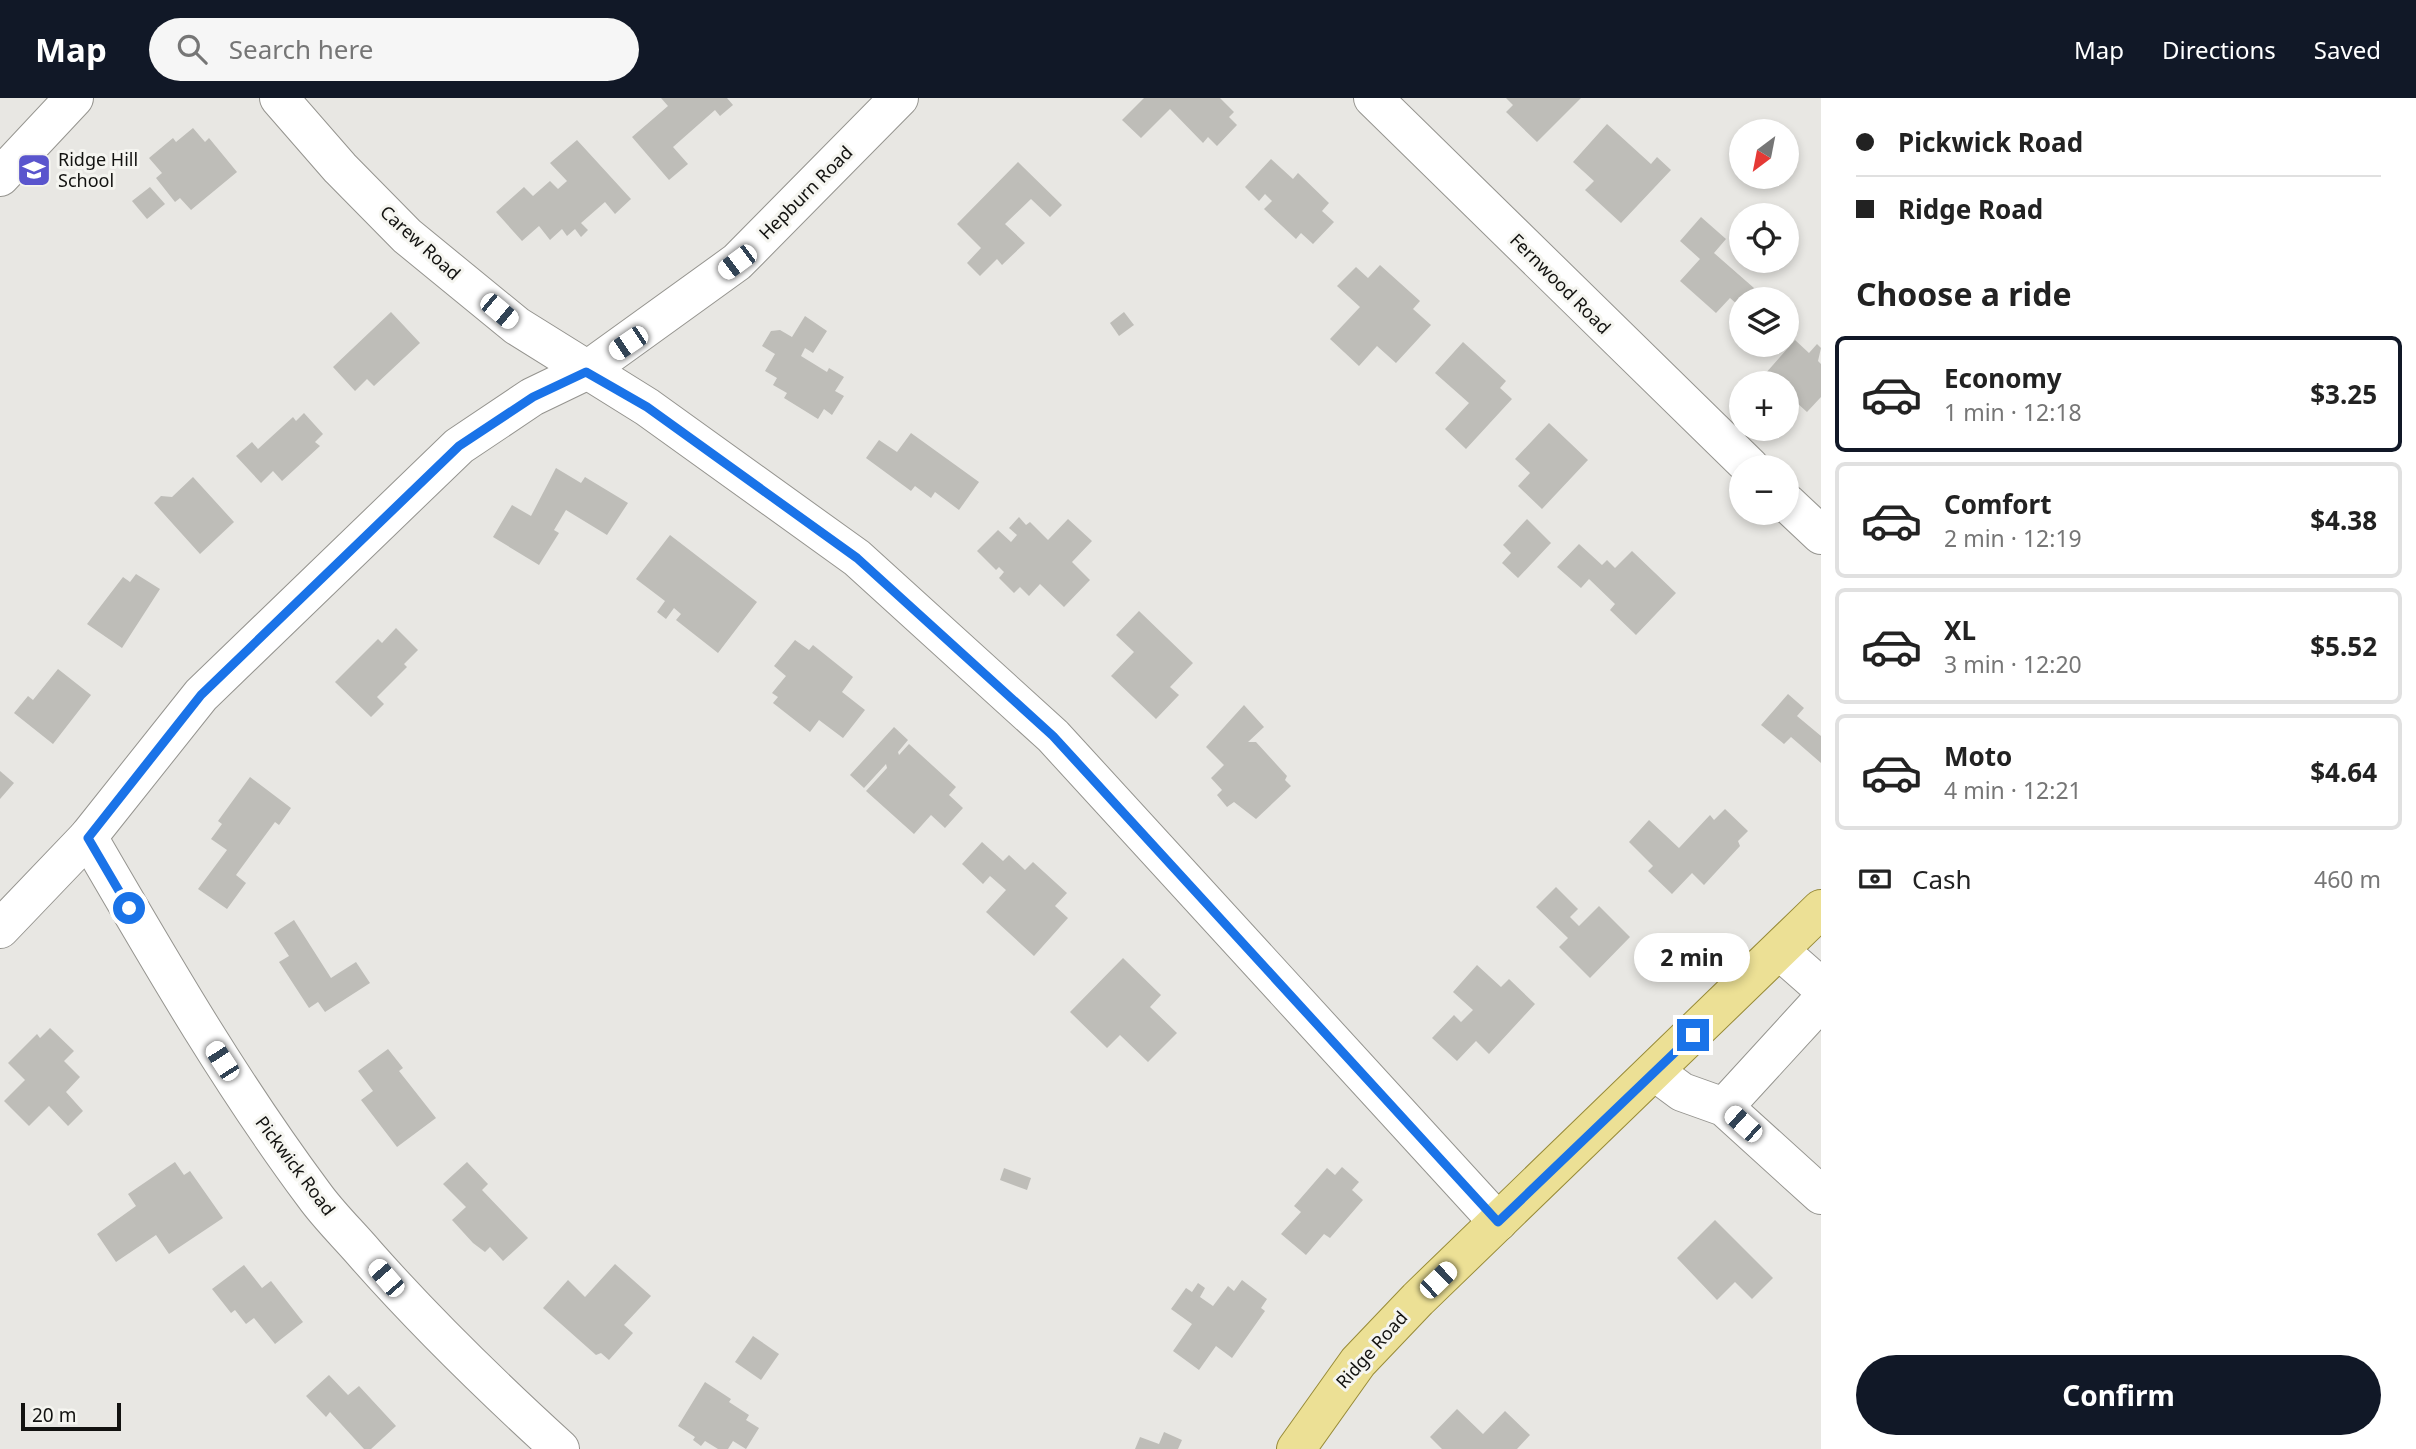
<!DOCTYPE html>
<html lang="en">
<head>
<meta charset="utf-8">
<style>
  body { margin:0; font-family:"Noto Sans",sans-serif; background:#f6f6f6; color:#222; height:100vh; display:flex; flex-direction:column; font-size:26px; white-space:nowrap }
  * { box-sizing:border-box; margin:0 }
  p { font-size:23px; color:#767676 }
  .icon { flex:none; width:38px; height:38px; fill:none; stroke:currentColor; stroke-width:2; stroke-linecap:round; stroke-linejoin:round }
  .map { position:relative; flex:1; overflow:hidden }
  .side { display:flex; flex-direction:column; background:#fff; width:595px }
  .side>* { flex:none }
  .guide { display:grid; align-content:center; height:154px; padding:0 35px; background:#fff }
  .needle { width:46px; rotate:212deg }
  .buttons { position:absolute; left:1729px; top:21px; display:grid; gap:14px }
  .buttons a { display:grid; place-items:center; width:70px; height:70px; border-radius:50%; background:#fff; box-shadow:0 4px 10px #0003; font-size:35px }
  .scale { position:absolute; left:21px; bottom:18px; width:100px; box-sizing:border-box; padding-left:7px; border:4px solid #121210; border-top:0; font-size:19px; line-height:24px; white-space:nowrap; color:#121210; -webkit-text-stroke:5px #f5f5f0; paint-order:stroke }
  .end { position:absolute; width:32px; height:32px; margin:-16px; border:9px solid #1a73e8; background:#fff; box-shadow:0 0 0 4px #fff }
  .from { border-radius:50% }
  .bubble { position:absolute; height:49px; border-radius:24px; background:#fff; box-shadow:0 4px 10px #0003; font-size:23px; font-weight:700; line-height:49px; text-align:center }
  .car { position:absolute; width:21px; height:42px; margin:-21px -10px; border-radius:9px; box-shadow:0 0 5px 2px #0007; background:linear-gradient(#fff 24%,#345 0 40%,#fff 0 76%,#345 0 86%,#fff 0) }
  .guide b { display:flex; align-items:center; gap:24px; height:66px; font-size:26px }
  .guide b+b { border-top:2px solid #e0e0e0 }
  .guide i { width:18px; height:18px; background:#222 }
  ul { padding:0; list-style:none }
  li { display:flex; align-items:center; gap:21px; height:116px; margin:0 14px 10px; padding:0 21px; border:4px solid #e0e0e0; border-radius:10px }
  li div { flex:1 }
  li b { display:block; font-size:26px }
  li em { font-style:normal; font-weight:700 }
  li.current { border-color:#111827 }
  li>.icon { width:63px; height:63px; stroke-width:1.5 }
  h2 { padding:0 35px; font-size:32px; line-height:84px }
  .pay { display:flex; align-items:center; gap:18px; height:77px; padding:0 35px; font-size:26px }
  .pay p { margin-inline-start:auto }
  .action { display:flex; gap:14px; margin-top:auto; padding:14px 35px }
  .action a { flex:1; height:80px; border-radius:42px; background:#111827; color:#fff; font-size:28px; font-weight:700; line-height:80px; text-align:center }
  header { display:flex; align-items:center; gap:42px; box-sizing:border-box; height:98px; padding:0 35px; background:#111827; color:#fff }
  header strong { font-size:33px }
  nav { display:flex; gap:38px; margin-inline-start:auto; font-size:24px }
  .search { width:490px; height:63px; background:#f6f6f6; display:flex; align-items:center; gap:18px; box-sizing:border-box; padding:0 24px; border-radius:38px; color:#767676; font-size:26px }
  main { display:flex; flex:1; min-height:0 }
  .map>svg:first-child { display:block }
</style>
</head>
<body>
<header>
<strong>Map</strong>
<div class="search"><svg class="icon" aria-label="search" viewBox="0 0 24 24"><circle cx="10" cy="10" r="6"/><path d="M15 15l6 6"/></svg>Search here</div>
<nav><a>Map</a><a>Directions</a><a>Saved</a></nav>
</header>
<main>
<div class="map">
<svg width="1821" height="1351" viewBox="0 0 1821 1351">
  <rect width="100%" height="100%" fill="#e8e7e3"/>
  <g fill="#bebdb8">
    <polygon points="661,0 727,0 733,7 720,18 715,12 673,49 688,66 669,82 632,39 668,8"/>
    <polygon points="1144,0 1220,0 1234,14 1229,19 1237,27 1217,48 1208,39 1203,45 1170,11 1141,40 1122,22"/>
    <polygon points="1506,0 1581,0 1537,44 1506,14 1513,7"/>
    <polygon points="1607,26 1651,66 1657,59 1671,72 1621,125 1585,92 1594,83 1573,64"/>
    <polygon points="193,30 205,44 209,40 237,74 191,112 180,100 175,104 156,80 162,75 149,60 173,40 176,44"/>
    <polygon points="577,42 631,101 615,116 605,104 581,125 588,132 581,139 575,131 567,138 562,131 550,142 539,128 522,143 496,114 524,89 533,98 550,83 558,91 567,83 550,65"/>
    <polygon points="1271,61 1293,81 1298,75 1329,105 1322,113 1334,124 1313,146 1301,135 1296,141 1264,111 1272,103 1265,96 1259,103 1245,89"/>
    <polygon points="1018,64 1062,107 1050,119 1031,101 1005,126 1025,145 1002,167 997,161 980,178 967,165 981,150 957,126"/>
    <polygon points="150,89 165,106 147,121 132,103"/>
    <polygon points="1701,119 1726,141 1714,155 1754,190 1738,207 1730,200 1716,215 1680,183 1700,161 1680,143"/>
    <polygon points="1380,167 1420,203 1413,211 1431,227 1396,265 1377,248 1359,268 1330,241 1360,209 1337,188 1356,169 1368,180"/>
    <polygon points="391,214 420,245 374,288 367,281 355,293 333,269"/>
    <polygon points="1124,214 1134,227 1119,238 1110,225"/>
    <polygon points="805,218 827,233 813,255 805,250 801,258 827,274 829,270 844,279 835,293 844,298 832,317 824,311 818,321 784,300 787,295 773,287 777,280 765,273 775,256 762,248 771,233 780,232 792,239"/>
    <polygon points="1795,242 1809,255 1817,246 1821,250 1818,263 1821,266 1821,299 1807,314 1787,296 1787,285 1775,285 1765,276"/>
    <polygon points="1463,244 1506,283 1500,290 1512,301 1466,351 1445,331 1469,305 1435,275"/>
    <polygon points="304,315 323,336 315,344 320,348 282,383 273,373 261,385 236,358 252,344 258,351 293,319 296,323"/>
    <polygon points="1549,325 1588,362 1542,411 1518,388 1530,375 1515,361"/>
    <polygon points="911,335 979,384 959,412 935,394 931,400 915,388 911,393 866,360 879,342 897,354"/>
    <polygon points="556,370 581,385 585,379 628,405 607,437 566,412 554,432 559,435 539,467 493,439 512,407 531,418"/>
    <polygon points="193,379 234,424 200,456 154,405 161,398 172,399"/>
    <polygon points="1019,419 1026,427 1030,424 1048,442 1068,421 1092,443 1072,464 1090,482 1064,509 1040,486 1029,498 1020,489 1014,495 999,480 1004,474 999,469 996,472 977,453 998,432 1011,444 1017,437 1009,430"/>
    <polygon points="1527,421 1551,445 1518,480 1502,465 1511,455 1503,447"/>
    <polygon points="670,437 757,504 718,555 676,522 681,516 674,510 666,521 657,514 665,503 636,481"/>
    <polygon points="1579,446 1602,467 1607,462 1615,470 1632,453 1676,495 1636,537 1610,512 1615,506 1589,481 1581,490 1557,469"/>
    <polygon points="136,476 160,491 122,550 87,526 123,479 130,484"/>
    <polygon points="1139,513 1193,565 1170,589 1179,597 1156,621 1111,578 1134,554 1116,537"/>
    <polygon points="396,530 418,552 404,566 407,569 377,599 384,606 371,619 335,584 378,541 382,545"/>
    <polygon points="795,542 809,552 813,547 853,579 842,594 865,612 843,640 819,622 810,634 773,605 778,599 772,595 786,578 774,568"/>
    <polygon points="58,571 91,597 53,646 14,615 28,598 33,602"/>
    <polygon points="1788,596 1804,610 1797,618 1821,638 1821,665 1791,639 1784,646 1761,627"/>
    <polygon points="1244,607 1264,629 1248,644 1256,644 1287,678 1285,682 1291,688 1256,721 1234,704 1227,709 1217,697 1222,692 1211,680 1224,667 1206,649"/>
    <polygon points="894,629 908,642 898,654 899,657 909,646 956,689 949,697 963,710 945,730 931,717 914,736 866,693 887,670 886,666 864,690 850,677"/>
    <polygon points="0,673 14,685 0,701"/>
    <polygon points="250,679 291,710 279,727 275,724 236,777 246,785 227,811 198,791 227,752 211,741 222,726 218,723"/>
    <polygon points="1725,711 1748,733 1738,743 1740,748 1704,787 1692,775 1672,796 1648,773 1653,768 1629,744 1649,722 1679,750 1710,717 1714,722"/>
    <polygon points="982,744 1003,763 1009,757 1025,772 1033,764 1067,795 1055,808 1068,820 1034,858 986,814 1006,792 990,778 983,786 962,766"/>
    <polygon points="1556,789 1578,811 1570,819 1579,828 1599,808 1630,839 1590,880 1559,849 1568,840 1536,809"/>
    <polygon points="294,822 331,880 356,864 370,885 325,914 318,904 309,910 279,864 289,858 274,835"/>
    <polygon points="1123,860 1161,897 1150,909 1177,935 1148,964 1120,937 1107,950 1070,914"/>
    <polygon points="1477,867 1501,889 1509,881 1535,906 1489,956 1476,943 1457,963 1432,940 1454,917 1461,924 1473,912 1453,894"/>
    <polygon points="50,930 74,953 64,963 80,979 66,994 83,1013 68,1028 49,1008 29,1028 4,1003 25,982 8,965 37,936 40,940"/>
    <polygon points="388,951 403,970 399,973 436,1020 397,1049 361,1002 373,993 358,973"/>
    <polygon points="175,1064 184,1077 190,1073 223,1120 169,1156 156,1137 116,1164 97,1136 136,1108 128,1096"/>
    <polygon points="467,1064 488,1086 482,1092 528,1140 503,1163 490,1149 485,1154 473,1145 452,1122 466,1109 443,1086"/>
    <polygon points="1342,1069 1359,1084 1352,1092 1363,1102 1330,1140 1324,1136 1306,1157 1281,1136 1301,1114 1294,1108 1327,1070 1335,1077"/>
    <polygon points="1004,1070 1031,1080 1027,1092 1000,1082"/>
    <polygon points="1715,1122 1773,1180 1752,1201 1735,1184 1717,1202 1677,1160"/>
    <polygon points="615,1166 651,1198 624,1227 633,1235 609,1262 601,1255 596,1257 543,1210 568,1182 585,1199"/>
    <polygon points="244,1167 262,1190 271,1183 303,1224 275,1246 254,1220 246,1226 235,1212 231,1215 212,1191"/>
    <polygon points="1242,1182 1267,1201 1261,1210 1265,1213 1232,1260 1216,1248 1199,1272 1173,1253 1192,1226 1171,1211 1186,1190 1192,1194 1198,1185 1205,1190 1200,1199 1213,1208 1228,1188 1234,1193"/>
    <polygon points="753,1238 779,1256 761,1282 735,1264"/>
    <polygon points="329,1277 348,1297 359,1288 396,1328 371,1351 364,1351 330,1314 326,1319 306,1298"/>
    <polygon points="705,1284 731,1301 729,1304 749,1317 746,1322 759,1330 746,1351 733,1343 728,1351 718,1351 705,1343 701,1348 693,1342 695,1339 678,1328"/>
    <polygon points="1457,1311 1483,1336 1505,1313 1530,1337 1517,1351 1442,1351 1430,1339"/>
    <polygon points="1164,1334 1182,1342 1178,1351 1135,1351 1140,1339 1159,1346"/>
  </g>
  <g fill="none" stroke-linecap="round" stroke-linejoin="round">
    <g stroke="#95948f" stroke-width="40">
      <g id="minor">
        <polyline points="279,0 340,70 407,138 517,228 647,309 857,460 1053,638 1498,1124"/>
        <polyline points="1373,0 1750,369"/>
        <polyline points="0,79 74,0"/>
        <polyline points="1787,405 1821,437"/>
        <path d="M88,739c71,122 141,244 226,358 15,21 35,40 52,60 61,69 126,132 194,194"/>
        <polyline points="0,831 88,739 201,597 459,348 532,299 586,273 737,164 899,0"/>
        <polyline points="1780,853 1821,889"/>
        <polyline points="1655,974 1682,994 1724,1009 1821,1097"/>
        <polyline points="1724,1009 1821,903"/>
      </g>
    </g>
    <g stroke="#988b38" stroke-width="40">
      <polyline id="major" points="1296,1351 1358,1264 1418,1201 1821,811"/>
    </g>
    <use href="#minor" stroke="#fff" stroke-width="38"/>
    <use href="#major" stroke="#ece095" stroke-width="38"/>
  </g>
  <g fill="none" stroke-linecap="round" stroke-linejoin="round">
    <polyline stroke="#1a73e8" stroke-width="9" points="129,810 88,740 201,597 459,348 533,299 586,274 647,309 857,460 1053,638 1498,1124 1693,937"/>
  </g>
  <defs>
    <g id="school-square" transform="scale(1.75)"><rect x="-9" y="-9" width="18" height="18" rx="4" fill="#5a55cd" stroke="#f5f5f0"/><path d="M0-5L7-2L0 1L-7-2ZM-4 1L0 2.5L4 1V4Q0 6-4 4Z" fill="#fff"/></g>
  </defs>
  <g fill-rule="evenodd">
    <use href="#school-square" x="34" y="72"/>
  </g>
  <g text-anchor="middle" stroke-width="6" stroke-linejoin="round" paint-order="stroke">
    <g font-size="18" fill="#121210" stroke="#f5f5f0" text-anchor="start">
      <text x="58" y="68">Ridge Hill<tspan x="58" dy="21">School</tspan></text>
    </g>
    <g font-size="18" fill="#121210" stroke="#f5f5f0">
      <text transform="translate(806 95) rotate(-45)" y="6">Hepburn Road</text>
      <text transform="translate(420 145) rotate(42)" y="6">Carew Road</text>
      <text transform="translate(1560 186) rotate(45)" y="6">Fernwood Road</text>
      <text transform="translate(295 1068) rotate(53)" y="6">Pickwick Road</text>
      <text transform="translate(1372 1252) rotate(-48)" y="6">Ridge Road</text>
    </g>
  </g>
</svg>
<div class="buttons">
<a><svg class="needle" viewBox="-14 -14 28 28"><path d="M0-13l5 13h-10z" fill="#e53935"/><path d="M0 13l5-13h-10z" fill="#767676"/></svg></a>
<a><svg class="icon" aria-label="locate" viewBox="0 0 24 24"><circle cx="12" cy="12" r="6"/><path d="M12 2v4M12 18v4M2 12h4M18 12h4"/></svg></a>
<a><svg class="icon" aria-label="layers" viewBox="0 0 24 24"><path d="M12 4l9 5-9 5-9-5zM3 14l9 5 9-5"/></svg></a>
<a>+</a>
<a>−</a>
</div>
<div class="scale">20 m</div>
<i class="end from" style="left:129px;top:810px"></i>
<i class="end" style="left:1693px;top:937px"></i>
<div class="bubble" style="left:1634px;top:835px;width:116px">2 min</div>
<i class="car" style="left:737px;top:164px;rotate:233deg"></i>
<i class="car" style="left:499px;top:213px;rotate:130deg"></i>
<i class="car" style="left:628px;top:245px;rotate:236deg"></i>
<i class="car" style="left:222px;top:963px;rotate:327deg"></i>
<i class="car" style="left:1743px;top:1026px;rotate:312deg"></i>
<i class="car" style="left:386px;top:1180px;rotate:319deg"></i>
<i class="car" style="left:1438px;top:1182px;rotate:46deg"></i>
</div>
<section class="side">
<div class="guide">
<b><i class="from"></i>Pickwick Road</b>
<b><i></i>Ridge Road</b>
</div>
<h2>Choose a ride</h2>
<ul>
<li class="current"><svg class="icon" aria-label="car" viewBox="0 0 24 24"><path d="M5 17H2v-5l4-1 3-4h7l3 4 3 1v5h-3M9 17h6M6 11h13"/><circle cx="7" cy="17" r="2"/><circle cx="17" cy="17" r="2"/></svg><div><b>Economy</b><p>1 min · 12:18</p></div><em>$3.25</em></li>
<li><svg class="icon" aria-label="car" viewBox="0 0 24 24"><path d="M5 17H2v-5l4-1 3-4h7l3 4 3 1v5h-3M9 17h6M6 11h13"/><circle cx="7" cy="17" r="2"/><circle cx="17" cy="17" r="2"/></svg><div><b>Comfort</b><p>2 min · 12:19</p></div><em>$4.38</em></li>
<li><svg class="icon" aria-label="car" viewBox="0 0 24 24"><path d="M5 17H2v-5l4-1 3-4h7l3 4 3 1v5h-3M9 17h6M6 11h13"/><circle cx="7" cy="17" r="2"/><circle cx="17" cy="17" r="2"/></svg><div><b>XL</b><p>3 min · 12:20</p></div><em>$5.52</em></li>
<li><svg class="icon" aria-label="car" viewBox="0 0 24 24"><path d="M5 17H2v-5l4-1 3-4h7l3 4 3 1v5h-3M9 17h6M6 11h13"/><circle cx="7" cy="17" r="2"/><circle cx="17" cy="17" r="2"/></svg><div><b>Moto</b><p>4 min · 12:21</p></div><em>$4.64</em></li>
</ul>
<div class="pay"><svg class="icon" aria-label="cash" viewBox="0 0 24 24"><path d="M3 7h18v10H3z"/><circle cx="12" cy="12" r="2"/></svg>Cash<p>460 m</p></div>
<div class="action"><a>Confirm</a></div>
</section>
</main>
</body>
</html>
